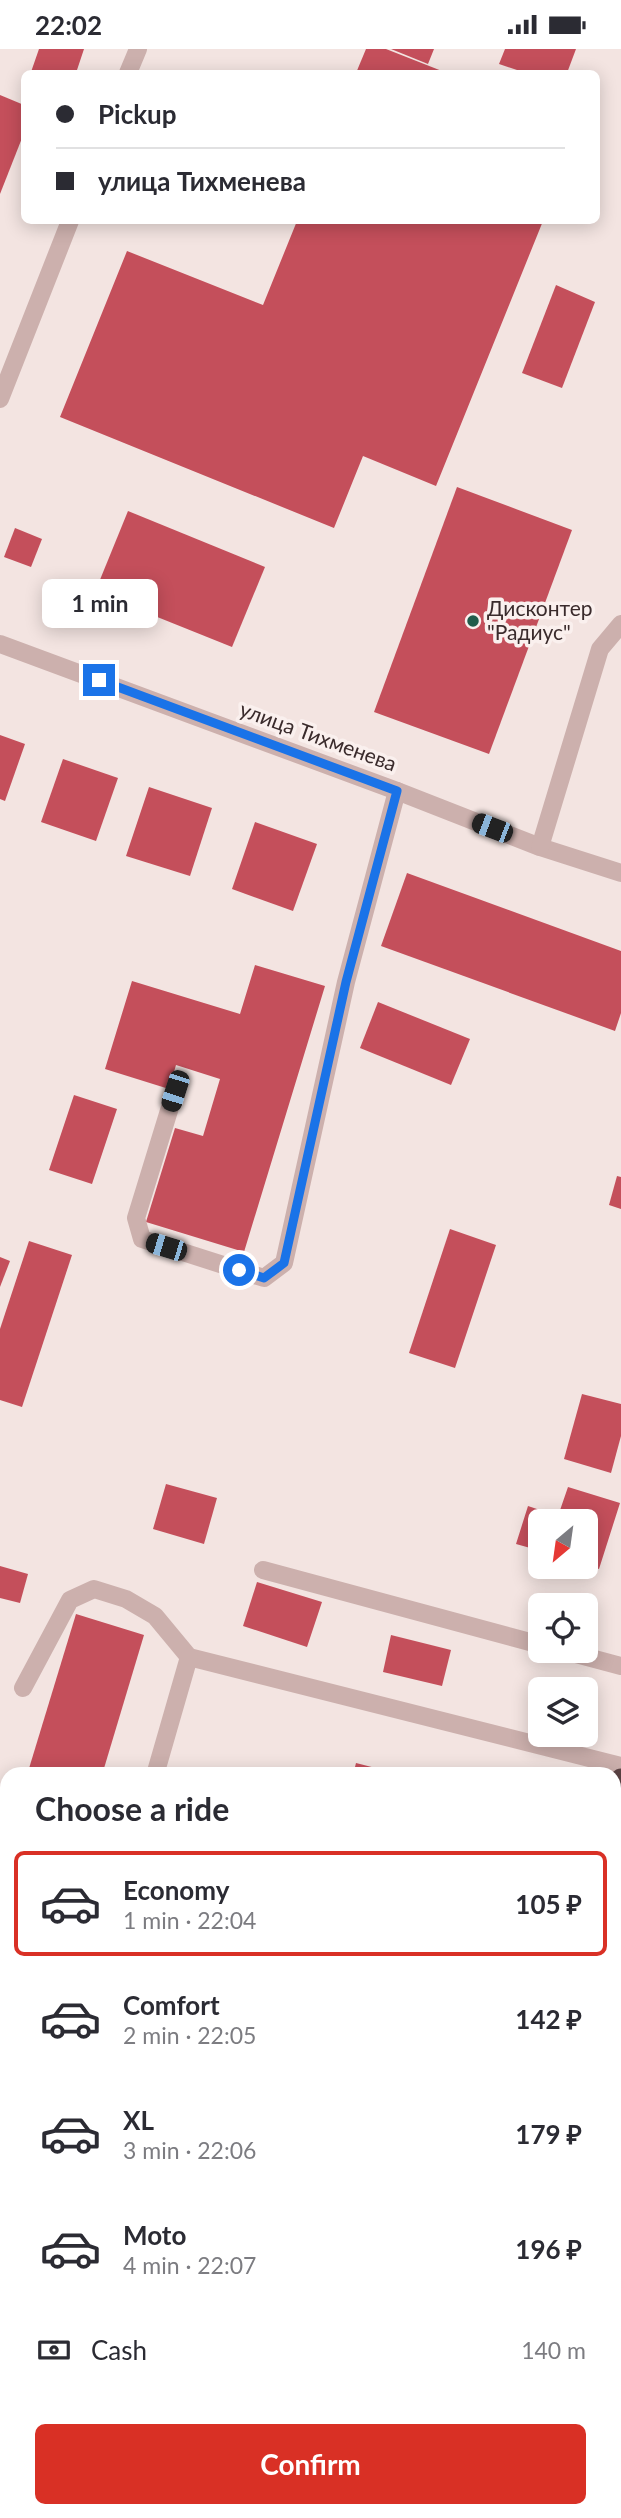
<!DOCTYPE html>
<html lang="en">
<head>
<meta charset="utf-8">
<style>
  body { margin:0; font-family:Lato,sans-serif; background:#f2f2f3; color:#2b2b33; height:100vh; display:flex; flex-direction:column; font-size:26px; white-space:nowrap }
  * { box-sizing:border-box; margin:0 }
  p { font-size:23px; color:#7c7c81 }
  .icon { flex:none; width:38px; height:38px; fill:none; stroke:currentColor; stroke-width:2; stroke-linecap:round; stroke-linejoin:round }
  .map { position:relative; flex:1; overflow:hidden }
  .side { position:absolute; left:0px; top:1718px; width:621px; height:751px; display:flex; flex-direction:column; background:#fff; border-radius:21px 21px 0 0; box-shadow:0 4px 18px #0003 }
  .side>* { flex:none }
  .guide { position:absolute; left:21px; top:21px; width:579px; height:154px; border-radius:10px; box-shadow:0 4px 18px #0003; display:grid; align-content:center; height:154px; padding:0 35px; background:#fff }
  .needle { width:46px; rotate:209deg }
  .tools { position:absolute; left:528px; top:1460px; display:grid; gap:14px }
  .tools a { display:grid; place-items:center; width:70px; height:70px; border-radius:10px; background:#fff; box-shadow:0 4px 18px #0003; font-size:35px }
  .end { position:absolute; width:32px; height:32px; margin:-16px; border:9px solid #1a73e8; background:#fff; box-shadow:0 0 0 4px #fff }
  .from { border-radius:50% }
  .bubble { position:absolute; height:49px; border-radius:10px; background:#fff; box-shadow:0 4px 18px #0003; font-size:23px; font-weight:700; line-height:49px; text-align:center }
  .car { position:absolute; width:21px; height:42px; margin:-21px -10px; border-radius:9px; box-shadow:0 0 5px 2px #0007; background:linear-gradient(#222 24%,#8ab4d8 0 40%,#222 0 76%,#8ab4d8 0 86%,#222 0) }
  .guide b { display:flex; align-items:center; gap:24px; height:66px; font-size:26px }
  .guide b+b { border-top:2px solid #e1e1e2 }
  .guide i { width:18px; height:18px; background:#2b2b33 }
  ul { padding:0; list-style:none }
  li { display:flex; align-items:center; gap:21px; height:105px; margin:0 14px 10px; padding:0 21px; border:4px solid transparent; border-radius:10px }
  li div { flex:1 }
  li b { display:block; font-size:26px }
  li em { font-style:normal; font-weight:700 }
  li.active { border-color:#d93025 }
  li>.icon { width:63px; height:63px; stroke-width:1.5 }
  h2 { padding:0 35px; font-size:32px; line-height:84px }
  .pay { display:flex; align-items:center; gap:18px; height:77px; padding:0 35px; font-size:26px }
  .pay p { margin-inline-start:auto }
  .button { display:flex; gap:14px; margin-top:auto; padding:14px 35px }
  .button a { flex:1; height:80px; border-radius:10px; background:#d93025; color:#fff; font-size:28px; font-weight:700; line-height:80px; text-align:center }
  .status { display:flex; justify-content:space-between; align-items:center; height:49px; padding:0 35px; background:#fff; direction:ltr }
  .status svg { height:19px; fill:currentColor }
  .map>svg:first-child { display:block }
</style>
</head>
<body>
<div class="status"><b>22:02</b><svg viewBox="0 0 49 12"><path d="M0 12V9h3v3zM5 12V6h3v6zM10 12V3h3v9zM15 12V0h3v12zM26 1h20v11H26zM47 4h2v5h-2z"/></svg></div>
<div class="map">
<svg width="621" height="2469" viewBox="0 0 621 2469">
  <rect width="100%" height="100%" fill="#f3e4e1"/>
  <g fill="#c44f5b">
    <polygon points="39,0 84,0 76,24 36,24 31,23"/>
    <polygon points="366,0 386,0 447,24 356,24"/>
    <polygon points="391,0 434,0 428,15"/>
    <polygon points="505,0 576,0 567,24 526,24 499,15"/>
    <polygon points="0,46 24,56 24,84 0,145"/>
    <polygon points="297,172 543,172 436,437 363,407 334,479 60,368 127,202 263,256"/>
    <polygon points="556,236 595,253 562,339 522,324"/>
    <polygon points="457,438 572,481 489,705 374,663"/>
    <polygon points="128,462 265,518 232,598 95,543"/>
    <polygon points="15,479 42,490 31,518 4,508"/>
    <polygon points="0,686 25,695 5,752 0,750"/>
    <polygon points="63,710 118,729 96,792 41,773"/>
    <polygon points="149,738 212,759 190,827 126,807"/>
    <polygon points="255,773 317,795 293,862 232,840"/>
    <polygon points="407,824 621,902 621,964 615,982 381,897"/>
    <polygon points="255,916 325,937 244,1203 146,1173 175,1079 203,1087 220,1030 176,1016 169,1040 105,1020 132,932 240,965"/>
    <polygon points="378,953 470,990 451,1036 360,999"/>
    <polygon points="74,1046 117,1060 92,1135 49,1121"/>
    <polygon points="617,1127 621,1128 621,1160 609,1156"/>
    <polygon points="450,1180 496,1196 455,1319 409,1304"/>
    <polygon points="29,1192 72,1206 22,1358 0,1351 0,1280"/>
    <polygon points="0,1208 10,1212 0,1238"/>
    <polygon points="582,1345 621,1355 621,1387 611,1424 564,1410"/>
    <polygon points="166,1435 217,1449 204,1495 153,1480"/>
    <polygon points="568,1438 620,1454 599,1520 586,1516 586,1472 541,1472 541,1502 516,1495 528,1457 558,1467"/>
    <polygon points="0,1517 28,1525 20,1554 0,1549"/>
    <polygon points="257,1533 322,1553 307,1598 243,1577"/>
    <polygon points="76,1565 144,1586 102,1726 27,1726"/>
    <polygon points="391,1586 451,1601 442,1637 383,1623"/>
    <polygon points="356,1714 399,1725 399,1726 353,1726"/>
    <polygon points="621,2145 621,2214 614,2212 614,2163"/>
    <polygon points="614,2276 621,2279 621,2335 614,2352"/>
    <polygon points="0,2431 7,2433 7,2454 3,2469 0,2469"/>
    <polygon points="245,2462 267,2468 267,2469 243,2469"/>
    <polygon points="518,2462 560,2462 557,2469 515,2469"/>
  </g>
  <g fill="none" stroke-linecap="round" stroke-linejoin="round">
    <g stroke="#ccb0ad" stroke-width="18">
      <polyline points="128,24 138,0"/>
      <polyline points="0,350 70,172"/>
      <polyline points="0,595 397,742 540,798 621,824"/>
      <polyline points="540,798 600,600 621,575"/>
      <polyline points="175,1042 136,1169 142,1190 264,1229 284,1214 346,933 397,742"/>
      <polyline points="263,1521 541,1596"/>
      <polyline points="561,1601 621,1617"/>
      <polyline points="23,1639 70,1551 94,1540 126,1550 155,1567 189,1608 621,1717"/>
      <polyline points="155,1726 189,1608"/>
      <polyline points="614,1902 621,1905"/>
      <polyline points="0,2313 7,2314"/>
    </g>
    <g stroke="#5b4344" stroke-width="21">
      <polyline points="614,1751 621,1730"/>
      <polyline points="614,1884 621,1862"/>
      <polyline points="396,2469 399,2462"/>
      <polyline points="433,2469 435,2462"/>
    </g>
  </g>
  <g fill="none" stroke-linecap="round" stroke-linejoin="round">
    <polyline stroke="#1a73e8" stroke-width="9" points="99,631 397,742 346,933 284,1214 264,1229 239,1221"/>
  </g>
  <circle fill="#215c4b" stroke="#faf0ee" stroke-width="2.5" cx="473" cy="572" r="7"/>
  <g text-anchor="middle" stroke-width="7" stroke-linejoin="round" paint-order="stroke">
    <g font-size="21" fill="#3a2b2c" stroke="#faf0ee" text-anchor="start">
      <text x="487" y="567">Дисконтер<tspan x="487" dy="24">"Радиус"</tspan></text>
    </g>
    <g font-size="21" fill="#3a2b2c" stroke="#faf0ee">
      <text transform="translate(318 688) rotate(20)" y="7">улица Тихменева</text>
    </g>
  </g>
</svg>
<div class="tools">
<a><svg class="needle" viewBox="-14 -14 28 28"><path d="M0-13l5 13h-10z" fill="#e53935"/><path d="M0 13l5-13h-10z" fill="#7c7c81"/></svg></a>
<a><svg class="icon" aria-label="locate" viewBox="0 0 24 24"><circle cx="12" cy="12" r="6"/><path d="M12 2v4M12 18v4M2 12h4M18 12h4"/></svg></a>
<a><svg class="icon" aria-label="layers" viewBox="0 0 24 24"><path d="M12 4l9 5-9 5-9-5zM3 14l9 5 9-5"/></svg></a>
</div>
<i class="end from" style="left:239px;top:1221px"></i>
<i class="end" style="left:99px;top:631px"></i>
<div class="bubble" style="left:42px;top:530px;width:116px">1 min</div>
<i class="car" style="left:492px;top:779px;rotate:291deg"></i>
<i class="car" style="left:175px;top:1042px;rotate:198deg"></i>
<i class="car" style="left:166px;top:1198px;rotate:287deg"></i>
<div class="guide">
<b><i class="from"></i>Pickup</b>
<b><i></i>улица Тихменева</b>
</div>
<section class="side">
<h2>Choose a ride</h2>
<ul>
<li class="active"><svg class="icon" aria-label="car" viewBox="0 0 24 24"><path d="M5 17H2v-5l4-1 3-4h7l3 4 3 1v5h-3M9 17h6M6 11h13"/><circle cx="7" cy="17" r="2"/><circle cx="17" cy="17" r="2"/></svg><div><b>Economy</b><p>1 min · 22:04</p></div><em>105 ₽</em></li>
<li><svg class="icon" aria-label="car" viewBox="0 0 24 24"><path d="M5 17H2v-5l4-1 3-4h7l3 4 3 1v5h-3M9 17h6M6 11h13"/><circle cx="7" cy="17" r="2"/><circle cx="17" cy="17" r="2"/></svg><div><b>Comfort</b><p>2 min · 22:05</p></div><em>142 ₽</em></li>
<li><svg class="icon" aria-label="car" viewBox="0 0 24 24"><path d="M5 17H2v-5l4-1 3-4h7l3 4 3 1v5h-3M9 17h6M6 11h13"/><circle cx="7" cy="17" r="2"/><circle cx="17" cy="17" r="2"/></svg><div><b>XL</b><p>3 min · 22:06</p></div><em>179 ₽</em></li>
<li><svg class="icon" aria-label="car" viewBox="0 0 24 24"><path d="M5 17H2v-5l4-1 3-4h7l3 4 3 1v5h-3M9 17h6M6 11h13"/><circle cx="7" cy="17" r="2"/><circle cx="17" cy="17" r="2"/></svg><div><b>Moto</b><p>4 min · 22:07</p></div><em>196 ₽</em></li>
</ul>
<div class="pay"><svg class="icon" aria-label="cash" viewBox="0 0 24 24"><path d="M3 7h18v10H3z"/><circle cx="12" cy="12" r="2"/></svg>Cash<p>140 m</p></div>
<div class="button"><a>Confirm</a></div>
</section>
</div>
</body>
</html>
